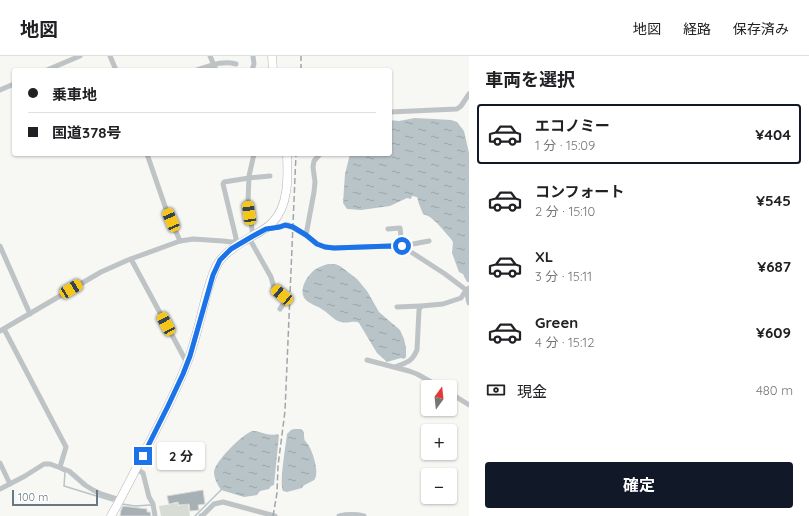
<!DOCTYPE html>
<html lang="ja">
<head>
<meta charset="utf-8">
<style>
  body { margin:0; font-family:Quicksand,"Noto Sans JP",sans-serif; background:#f6f6f6; color:#202124; height:100vh; display:flex; flex-direction:column; font-size:15px; white-space:nowrap }
  * { box-sizing:border-box; margin:0 }
  p { font-size:13px; color:#757577 }
  .icon { flex:none; width:22px; height:22px; fill:none; stroke:currentColor; stroke-width:2; stroke-linecap:round; stroke-linejoin:round }
  .map { position:relative; flex:1; overflow:hidden }
  .sheet { display:flex; flex-direction:column; background:#fff; width:340px }
  .sheet>* { flex:none }
  .banner { position:absolute; left:12px; top:12px; width:380px; height:88px; border-radius:4px; box-shadow:0 1px 3px #0004; display:grid; align-content:center; height:88px; padding:0 16px; background:#fff }
  .needle { width:26px; rotate:15deg }
  .tools { position:absolute; left:421px; top:324px; display:grid; gap:8px }
  .tools a { display:grid; place-items:center; width:36px; height:36px; border-radius:4px; background:#fff; box-shadow:0 1px 3px #0004; font-size:20px }
  .scale { position:absolute; left:12px; bottom:10px; width:86px; box-sizing:border-box; padding-left:4px; border:2px solid #677984; border-top:0; font-size:11px; line-height:14px; white-space:nowrap; color:#677984; -webkit-text-stroke:3px #fff; paint-order:stroke }
  .end { position:absolute; width:18px; height:18px; margin:-9px; border:5px solid #1a73e8; background:#fff; box-shadow:0 0 0 2px #fff }
  .from { border-radius:50% }
  .bubble { position:absolute; height:28px; border-radius:4px; background:#fff; box-shadow:0 1px 3px #0004; font-size:13px; font-weight:700; line-height:28px; text-align:center }
  .car { position:absolute; width:12px; height:24px; margin:-12px -6px; border-radius:5px; box-shadow:0 0 3px 1px #0007; background:linear-gradient(#f5c518 24%,#345 0 40%,#f5c518 0 76%,#345 0 86%,#f5c518 0) }
  .banner b { display:flex; align-items:center; gap:14px; height:38px; font-size:15px }
  .banner b+b { border-top:1px solid #e0e0e0 }
  .banner i { width:10px; height:10px; background:#202124 }
  ul { padding:0; list-style:none }
  li { display:flex; align-items:center; gap:12px; height:60px; margin:0 8px 6px; padding:0 8px; border:2px solid transparent; border-radius:4px }
  li div { flex:1 }
  li b { display:block; font-size:15px }
  li em { font-style:normal; font-weight:700 }
  li.active { border-color:#111827 }
  li>.icon { width:36px; height:36px; stroke-width:1.5 }
  h2 { padding:0 16px; font-size:18px; line-height:48px }
  .pay { display:flex; align-items:center; gap:10px; height:44px; padding:0 16px; font-size:15px }
  .pay p { margin-inline-start:auto }
  .primary-button { display:flex; gap:8px; margin-top:auto; padding:8px 16px }
  .primary-button a { flex:1; height:46px; border-radius:4px; background:#111827; color:#fff; font-size:16px; font-weight:700; line-height:46px; text-align:center }
  header { display:flex; align-items:center; gap:24px; box-sizing:border-box; height:56px; padding:0 20px; background:#fff; border-bottom:1px solid #e0e0e0 }
  header strong { font-size:19px }
  nav { display:flex; gap:22px; margin-inline-start:auto; font-size:14px }
  main { display:flex; flex:1; min-height:0 }
  .map>svg:first-child { display:block }
</style>
</head>
<body>
<header>
<strong>地図</strong>
<nav><a>地図</a><a>経路</a><a>保存済み</a></nav>
</header>
<main>
<div class="map">
<svg width="469" height="460" viewBox="0 0 469 460">
  <defs>
    <pattern id="water-ripples" width="26" height="14" patternUnits="userSpaceOnUse"><rect width="26" height="14" fill="#b8c4c8"/><path d="M2 4q2-2 4 0t4 0M15 11q2-2 4 0t4 0" fill="none" stroke="#99a4a8"/></pattern>
  </defs>
  <rect width="100%" height="100%" fill="#f7f7f4"/>
  <polygon fill="#d7dcd4" points="178,447 178,450 188,448 190,460 161,460 159,450"/>
  <g fill="url(#water-ripples)">
    <polygon points="415,62 434,63 451,64 457,66 464,75 469,97 469,226 467,226 463,218 459,216 452,197 453,186 451,183 437,167 430,161 423,158 419,148 417,141 412,140 411,143 407,142 390,150 361,154 347,153 343,147 345,118 350,98 390,98 390,64 399,65"/>
    <path d="M328,208h7l5,2 17,13 10,12 12,21 21,18 4,9 2,9v9l-2,2 -3,-1 -14,4 -10,-9 -18,-30c-5,-3 -12,1 -18,-1 -6,-1 -13,-9 -18,-12 -5,-4 -14,-6 -18,-11 -7,-10 3,-25 11,-30 3,-2 8,-4 12,-5z"/>
    <path d="M294,373h7l3,3c0,11 1,7 5,14 4,7 11,28 5,34 -3,2 -8,4 -11,6l-1,2 -15,4 -4,-1c-4,-8 3,-46 4,-57l4,-4z"/>
    <path d="M252,375c9,0 16,6 25,3l2,1 -5,50 -3,1 -2,3 -9,2 -3,4 -13,2 -23,-7c-3,-5 -7,-11 -7,-18 1,-11 28,-37 38,-41z"/>
  </g>
  <g fill="none" stroke-linecap="round" stroke-linejoin="round">
    <g stroke="#b8c4c8" stroke-width="1.5">
      <polyline points="61,414 65,416 64,430 113,445"/>
      <polyline points="122,448 135,450 151,449"/>
      <path d="M195,460c9,-9 17,-17 26,-26"/>
    </g>
  </g>
  <g fill="#a7b0b5" stroke="#d9d9d7">
    <polygon points="203,434 205,448 198,449 199,454 190,455 189,448 179,449 178,446 169,448 167,440"/>
    <polygon points="123,450 147,453 147,456 150,456 151,460 120,460 121,454"/>
  </g>
  <g fill="none" stroke-linecap="round" stroke-linejoin="round">
    <g stroke="#b2b6b9" stroke-width="9">
      <g id="trunk">
        <polyline points="272,0 273,14"/>
        <path d="M111,460c12,-21 23,-43 34,-65 16,-30 32,-61 44,-93 7,-20 12,-41 17,-62 3,-10 6,-22 11,-31 6,-11 17,-18 27,-24 9,-6 20,-10 28,-18 17,-17 16,-46 15,-69"/>
      </g>
    </g>
    <g stroke="#bec3c6" stroke-width="5">
      <polyline points="110,0 116,14"/>
      <polyline points="210,0 216,14"/>
      <polyline points="47,14 80,0"/>
      <path d="M197,14c13,-4 25,-10 39,-6"/>
      <polyline points="252,14 254,8 253,0"/>
      <polyline points="0,34 14,28"/>
      <polyline points="390,56 457,53 461,50 469,38"/>
      <polyline points="147,98 166,153 180,185"/>
      <polyline points="267,173 288,169 306,179 311,183 317,188 325,191 334,192 391,190 398,191 411,196 445,218 469,236"/>
      <polyline points="388,173 400,172 402,190 402,192"/>
      <polyline points="306,179 314,136 315,126 313,111 314,105 320,98"/>
      <polyline points="253,180 248,146 249,120 254,98"/>
      <polyline points="249,182 271,221 274,232 284,242 284,247 280,253"/>
      <polyline points="235,186 236,182 223,128 224,126 249,122 270,120"/>
      <polyline points="0,190 30,258"/>
      <polyline points="402,190 429,185"/>
      <polyline points="131,203 187,307"/>
      <polyline points="466,234 469,247"/>
      <polyline points="397,251 421,250"/>
      <polyline points="4,273 66,391 60,411"/>
      <polyline points="0,275 101,216 128,204 180,185 193,183 223,185 240,187"/>
      <polyline points="367,304 409,315 417,318 440,331"/>
      <path d="M395,311c4,-2 6,-2 10,-4 6,-2 10,-8 12,-13l2,-40 2,-4 22,-2 18,-6 5,-8 3,-2"/>
      <polyline points="450,337 469,349"/>
      <polyline points="0,407 10,428"/>
      <polyline points="136,413 143,417 149,441 153,448 155,460"/>
      <polyline points="0,433 25,420 44,408 50,408 69,415 85,429 93,434 101,438 120,444"/>
      <polyline points="201,460 203,459 214,448 223,446 275,460"/>
      <path d="M339,460c9,-2 16,-2 25,0"/>
    </g>
    <use href="#trunk" stroke="#fff" stroke-width="8"/>
    <g stroke="#a0a7ac" stroke-width="1.5" stroke-dasharray="6 3" stroke-linecap="butt">
      <polyline points="301,14 301,0"/>
      <polyline points="273,460 277,437 278,410 285,355 296,98"/>
    </g>
  </g>
  <g fill="none" stroke-linecap="round" stroke-linejoin="round">
    <polyline stroke="#1a73e8" stroke-width="5" points="143,400 168,350 183,318 190,300 213,219 220,204 231,193 253,180 266,173 280,171 285,169 293,171 306,179 317,188 325,191 334,192 391,190 402,192 402,190"/>
  </g>
</svg>
<div class="tools">
<a><svg class="needle" viewBox="-14 -14 28 28"><path d="M0-13l5 13h-10z" fill="#e53935"/><path d="M0 13l5-13h-10z" fill="#757577"/></svg></a>
<a>+</a>
<a>−</a>
</div>
<div class="scale">100 m</div>
<i class="end from" style="left:402px;top:190px"></i>
<i class="end" style="left:143px;top:400px"></i>
<div class="bubble" style="left:157px;top:386px;width:48px">2 分</div>
<i class="car" style="left:249px;top:157px;rotate:352deg"></i>
<i class="car" style="left:171px;top:164px;rotate:337deg"></i>
<i class="car" style="left:71px;top:233px;rotate:59deg"></i>
<i class="car" style="left:282px;top:239px;rotate:310deg"></i>
<i class="car" style="left:166px;top:268px;rotate:332deg"></i>
<div class="banner">
<b><i class="from"></i>乗車地</b>
<b><i></i>国道378号</b>
</div>
</div>
<section class="sheet">
<h2>車両を選択</h2>
<ul>
<li class="active"><svg class="icon" aria-label="car" viewBox="0 0 24 24"><path d="M5 17H2v-5l4-1 3-4h7l3 4 3 1v5h-3M9 17h6M6 11h13"/><circle cx="7" cy="17" r="2"/><circle cx="17" cy="17" r="2"/></svg><div><b>エコノミー</b><p>1 分 · 15:09</p></div><em>¥404</em></li>
<li><svg class="icon" aria-label="car" viewBox="0 0 24 24"><path d="M5 17H2v-5l4-1 3-4h7l3 4 3 1v5h-3M9 17h6M6 11h13"/><circle cx="7" cy="17" r="2"/><circle cx="17" cy="17" r="2"/></svg><div><b>コンフォート</b><p>2 分 · 15:10</p></div><em>¥545</em></li>
<li><svg class="icon" aria-label="car" viewBox="0 0 24 24"><path d="M5 17H2v-5l4-1 3-4h7l3 4 3 1v5h-3M9 17h6M6 11h13"/><circle cx="7" cy="17" r="2"/><circle cx="17" cy="17" r="2"/></svg><div><b>XL</b><p>3 分 · 15:11</p></div><em>¥687</em></li>
<li><svg class="icon" aria-label="car" viewBox="0 0 24 24"><path d="M5 17H2v-5l4-1 3-4h7l3 4 3 1v5h-3M9 17h6M6 11h13"/><circle cx="7" cy="17" r="2"/><circle cx="17" cy="17" r="2"/></svg><div><b>Green</b><p>4 分 · 15:12</p></div><em>¥609</em></li>
</ul>
<div class="pay"><svg class="icon" aria-label="cash" viewBox="0 0 24 24"><path d="M3 7h18v10H3z"/><circle cx="12" cy="12" r="2"/></svg>現金<p>480 m</p></div>
<div class="primary-button"><a>確定</a></div>
</section>
</main>
</body>
</html>
